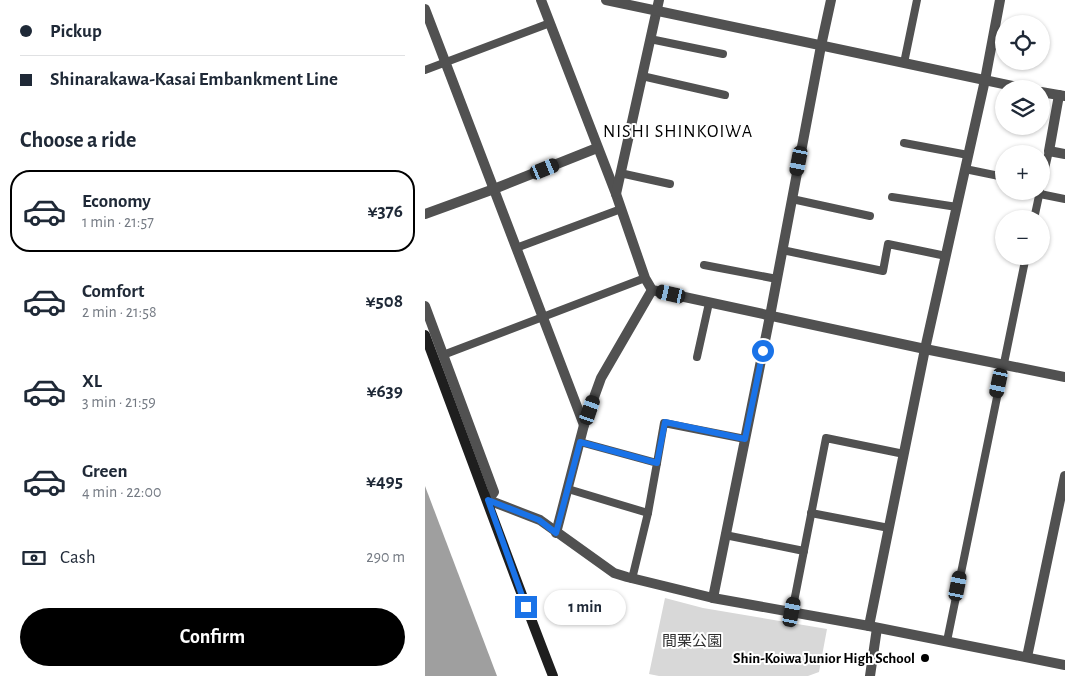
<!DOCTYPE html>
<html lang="en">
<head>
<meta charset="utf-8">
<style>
  body { margin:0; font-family:"Alegreya Sans","Noto Sans JP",sans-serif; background:#f2f2f3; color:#1f2937; height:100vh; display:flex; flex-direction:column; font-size:19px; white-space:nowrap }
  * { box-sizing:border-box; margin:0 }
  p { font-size:16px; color:#747a83 }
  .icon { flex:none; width:28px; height:28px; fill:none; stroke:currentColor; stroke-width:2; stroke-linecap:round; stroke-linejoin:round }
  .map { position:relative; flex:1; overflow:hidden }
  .sheet { display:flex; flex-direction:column; background:#fff; width:425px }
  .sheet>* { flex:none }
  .hud { display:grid; align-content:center; height:110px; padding:0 20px; background:#fff }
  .controls { position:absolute; left:570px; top:15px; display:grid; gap:10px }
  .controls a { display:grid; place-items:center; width:55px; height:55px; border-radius:50%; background:#fff; box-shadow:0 1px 4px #0004; font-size:25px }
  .end { position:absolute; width:22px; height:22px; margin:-11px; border:6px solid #1a73e8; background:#fff; box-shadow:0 0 0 2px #fff }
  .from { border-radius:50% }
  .bubble { position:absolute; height:35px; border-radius:18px; background:#fff; box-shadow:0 1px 4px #0004; font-size:16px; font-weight:700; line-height:35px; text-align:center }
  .car { position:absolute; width:15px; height:30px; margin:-15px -8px; border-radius:6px; box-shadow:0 0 4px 1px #0007; background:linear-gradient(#222 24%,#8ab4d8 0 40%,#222 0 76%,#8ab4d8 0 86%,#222 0) }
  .hud b { display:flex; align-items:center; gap:18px; height:48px; font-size:19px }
  .hud b+b { border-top:1px solid #e0e1e3 }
  .hud i { width:12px; height:12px; background:#1f2937 }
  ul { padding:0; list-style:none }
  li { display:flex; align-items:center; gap:15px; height:82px; margin:0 10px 8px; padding:0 10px; border:2px solid transparent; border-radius:20px }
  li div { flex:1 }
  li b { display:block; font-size:19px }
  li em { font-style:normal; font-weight:700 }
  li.current { border-color:#000 }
  li>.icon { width:45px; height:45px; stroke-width:1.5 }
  h2 { padding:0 20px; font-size:22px; line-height:60px }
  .pay { display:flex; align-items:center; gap:12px; height:55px; padding:0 20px; font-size:19px }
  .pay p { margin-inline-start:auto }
  .cta { display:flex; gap:10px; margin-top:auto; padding:10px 20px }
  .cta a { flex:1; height:58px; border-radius:30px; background:#000; color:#fff; font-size:20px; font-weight:700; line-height:58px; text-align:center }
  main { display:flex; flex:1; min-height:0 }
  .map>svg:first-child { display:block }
</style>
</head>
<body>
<main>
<section class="sheet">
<div class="hud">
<b><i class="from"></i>Pickup</b>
<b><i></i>Shinarakawa-Kasai Embankment Line</b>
</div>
<h2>Choose a ride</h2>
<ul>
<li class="current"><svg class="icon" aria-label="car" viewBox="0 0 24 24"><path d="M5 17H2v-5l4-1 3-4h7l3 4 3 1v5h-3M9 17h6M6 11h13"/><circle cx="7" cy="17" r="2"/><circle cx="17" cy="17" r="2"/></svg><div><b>Economy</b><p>1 min · 21:57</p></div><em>¥376</em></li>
<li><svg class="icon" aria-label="car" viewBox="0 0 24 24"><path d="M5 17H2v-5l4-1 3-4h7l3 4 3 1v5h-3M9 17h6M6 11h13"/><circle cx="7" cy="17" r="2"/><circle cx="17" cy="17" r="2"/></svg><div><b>Comfort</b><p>2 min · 21:58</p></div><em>¥508</em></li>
<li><svg class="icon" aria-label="car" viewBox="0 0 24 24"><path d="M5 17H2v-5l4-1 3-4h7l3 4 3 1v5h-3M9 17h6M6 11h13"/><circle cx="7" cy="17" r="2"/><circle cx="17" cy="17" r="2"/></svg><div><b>XL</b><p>3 min · 21:59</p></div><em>¥639</em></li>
<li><svg class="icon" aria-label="car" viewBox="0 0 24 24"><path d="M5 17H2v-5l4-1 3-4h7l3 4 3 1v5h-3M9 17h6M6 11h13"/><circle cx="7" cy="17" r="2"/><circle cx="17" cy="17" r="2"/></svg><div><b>Green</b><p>4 min · 22:00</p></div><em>¥495</em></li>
</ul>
<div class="pay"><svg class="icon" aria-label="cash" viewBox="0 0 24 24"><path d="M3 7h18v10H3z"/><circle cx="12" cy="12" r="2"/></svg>Cash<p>290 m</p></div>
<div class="cta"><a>Confirm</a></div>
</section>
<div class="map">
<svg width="640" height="676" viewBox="0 0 640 676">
  <rect width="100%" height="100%" fill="#fff"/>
  <polygon fill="#d8d8d8" points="240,598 278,608 402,629 394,672 383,676 234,676 224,674"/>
  <polygon fill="#9f9f9f" points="0,486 72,676 0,676"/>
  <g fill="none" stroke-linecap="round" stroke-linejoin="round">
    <g stroke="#515151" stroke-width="8">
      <polyline points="225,39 298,54"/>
      <polyline points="479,63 492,0"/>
      <polyline points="0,70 125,23"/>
      <polyline points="217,76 300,95"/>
      <polyline points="479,143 543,155"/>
      <polyline points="540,169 579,177"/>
      <polyline points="195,173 245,184"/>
      <polyline points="616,186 624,151"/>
      <polyline points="615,194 640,199"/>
      <polyline points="467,197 532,207"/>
      <polyline points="367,199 445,216"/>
      <polyline points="609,219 615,191"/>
      <polyline points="91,248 196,209"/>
      <polyline points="357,250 458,271 463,244 521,256"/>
      <polyline points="279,265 352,279"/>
      <polyline points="18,355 220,278"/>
      <polyline points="272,357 284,303"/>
      <polyline points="232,463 239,423 320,439"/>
      <polyline points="143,489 223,513 232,463 155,442"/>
      <polyline points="386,513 464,528"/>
      <polyline points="300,535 379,551"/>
      <polyline points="207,579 223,513"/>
      <polyline points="367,612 401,438 479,454"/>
      <polyline points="522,641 601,256"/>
    </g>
    <g stroke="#515151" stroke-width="10">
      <polyline points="116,0 191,194 220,278 227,290 500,349 640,377"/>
      <polyline points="0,9 159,425"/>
      <polyline points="634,95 624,151 640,154"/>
      <polyline points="191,194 234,0"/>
      <polyline points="0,214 69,189 172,148"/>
      <polyline points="0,306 69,492 63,500"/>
      <polyline points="131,533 159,425 176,378 227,290"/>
      <polyline points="288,598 345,316 396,46 406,0"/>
      <polyline points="444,626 500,349 560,80 575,0"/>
      <polyline points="445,676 452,628"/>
    </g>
    <g stroke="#515151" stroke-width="10">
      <polyline points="181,0 602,89"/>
      <polyline points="616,92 640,96"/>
      <polyline points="63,500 115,520 189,573 202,577 288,598 444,626 640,665"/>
      <polyline points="602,657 640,476"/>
    </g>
    <path stroke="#1e1e1e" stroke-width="10" d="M0,335c43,114 84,228 128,341"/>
  </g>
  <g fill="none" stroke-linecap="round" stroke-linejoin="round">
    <polyline stroke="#1a73e8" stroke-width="6" points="101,607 63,500 114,520 131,533 155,442 232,463 240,422 320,439 338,351"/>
  </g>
  <circle fill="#000" stroke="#fff" stroke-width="2" cx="500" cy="658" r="5"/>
  <g text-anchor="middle" stroke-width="4" stroke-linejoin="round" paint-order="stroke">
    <g font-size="15" fill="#2f2f2f" stroke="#fff">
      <text x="267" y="646">間栗公園</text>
    </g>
    <g font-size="15" font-weight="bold" fill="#000" stroke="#fff" text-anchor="end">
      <text x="490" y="663">Shin-Koiwa Junior High School</text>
    </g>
    <g font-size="18" letter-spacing="1" fill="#000" stroke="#fff">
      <text x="253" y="137">NISHI SHINKOIWA</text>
    </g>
  </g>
</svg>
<div class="controls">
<a><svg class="icon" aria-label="locate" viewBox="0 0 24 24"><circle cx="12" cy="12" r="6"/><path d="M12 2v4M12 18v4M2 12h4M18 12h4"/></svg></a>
<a><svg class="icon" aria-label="layers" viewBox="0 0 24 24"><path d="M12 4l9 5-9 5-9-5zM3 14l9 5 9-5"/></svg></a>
<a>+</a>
<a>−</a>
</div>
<i class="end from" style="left:338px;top:351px"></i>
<i class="end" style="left:101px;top:607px"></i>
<div class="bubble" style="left:119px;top:590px;width:82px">1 min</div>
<i class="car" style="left:374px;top:161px;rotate:191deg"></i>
<i class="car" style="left:120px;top:169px;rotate:68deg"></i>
<i class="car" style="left:246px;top:294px;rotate:283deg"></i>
<i class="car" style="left:574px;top:383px;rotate:192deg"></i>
<i class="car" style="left:165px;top:410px;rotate:19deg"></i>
<i class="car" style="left:533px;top:586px;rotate:11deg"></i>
<i class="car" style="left:367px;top:612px;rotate:11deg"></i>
</div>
</main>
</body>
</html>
